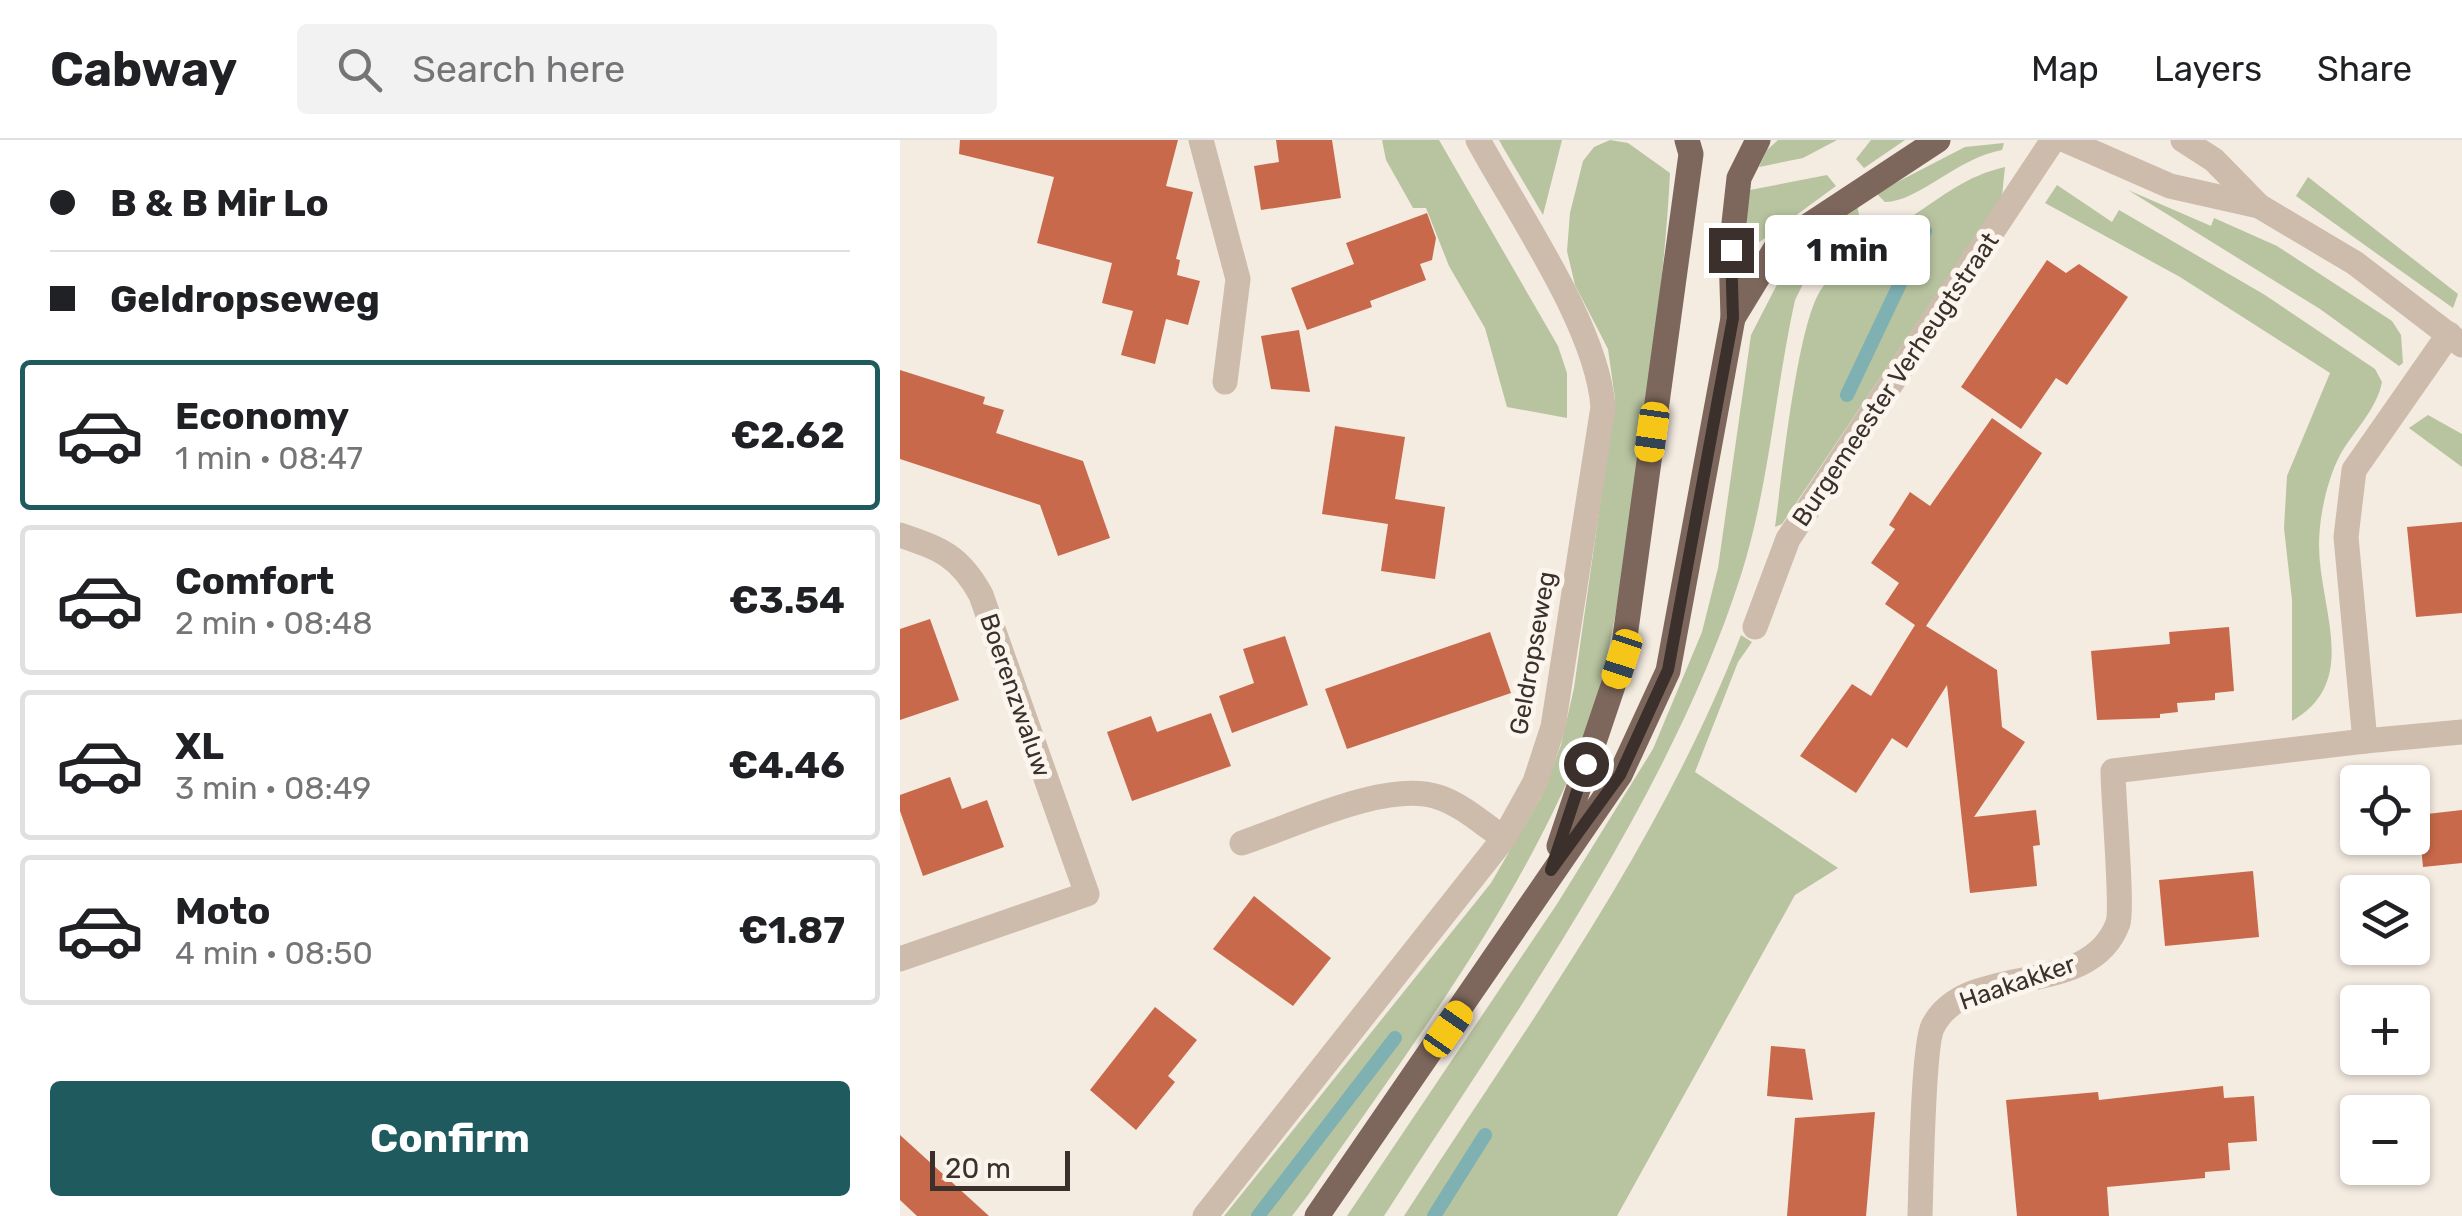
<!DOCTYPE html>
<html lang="en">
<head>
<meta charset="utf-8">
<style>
  body { margin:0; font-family:Rubik,sans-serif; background:#f2f2f2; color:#202124; height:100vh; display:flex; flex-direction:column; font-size:38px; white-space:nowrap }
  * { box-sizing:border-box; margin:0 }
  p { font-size:32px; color:#757577 }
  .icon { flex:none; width:55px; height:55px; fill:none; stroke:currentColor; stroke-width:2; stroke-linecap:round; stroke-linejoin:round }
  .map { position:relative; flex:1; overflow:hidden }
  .side { display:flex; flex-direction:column; background:#fff; width:900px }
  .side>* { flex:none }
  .guide { display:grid; align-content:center; height:220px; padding:0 50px; background:#fff }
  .tools { position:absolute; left:1440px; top:625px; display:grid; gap:20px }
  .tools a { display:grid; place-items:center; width:90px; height:90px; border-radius:10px; background:#fff; box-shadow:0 2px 8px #0004; font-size:50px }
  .scale { position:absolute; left:30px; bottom:25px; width:140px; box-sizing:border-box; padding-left:10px; border:5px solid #3b302b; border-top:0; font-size:28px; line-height:35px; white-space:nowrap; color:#3b302b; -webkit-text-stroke:8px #fbf5ee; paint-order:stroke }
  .end { position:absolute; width:45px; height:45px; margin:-22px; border:12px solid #3b302b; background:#fff; box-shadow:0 0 0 5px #fff }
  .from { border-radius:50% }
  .bubble { position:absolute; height:70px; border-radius:10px; background:#fff; box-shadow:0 2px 8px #0004; font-size:32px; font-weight:700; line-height:70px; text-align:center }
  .car { position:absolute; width:30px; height:60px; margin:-30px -15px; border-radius:12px; box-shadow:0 0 8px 2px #0007; background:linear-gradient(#f5c518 24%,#345 0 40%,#f5c518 0 76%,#345 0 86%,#f5c518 0) }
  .guide b { display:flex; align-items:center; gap:35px; height:95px; font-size:38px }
  .guide b+b { border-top:2px solid #e0e0e0 }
  .guide i { width:25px; height:25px; background:#202124 }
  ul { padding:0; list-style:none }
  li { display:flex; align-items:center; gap:30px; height:150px; margin:0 20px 15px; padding:0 30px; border:5px solid #e0e0e0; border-radius:10px }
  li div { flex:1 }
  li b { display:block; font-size:38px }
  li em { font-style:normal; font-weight:700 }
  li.active { border-color:#1f5a5e }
  li>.icon { width:90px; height:90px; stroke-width:1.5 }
  .primary-button { display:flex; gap:20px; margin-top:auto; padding:20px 50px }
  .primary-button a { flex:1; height:115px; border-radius:10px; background:#1f5a5e; color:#fff; font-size:40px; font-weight:700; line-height:115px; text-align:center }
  header { display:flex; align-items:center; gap:60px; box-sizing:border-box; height:140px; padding:0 50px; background:#fff; border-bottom:2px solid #e0e0e0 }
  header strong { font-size:48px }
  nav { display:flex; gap:55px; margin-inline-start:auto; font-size:35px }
  .search { width:700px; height:90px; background:#f2f2f2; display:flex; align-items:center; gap:25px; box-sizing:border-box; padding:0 35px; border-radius:10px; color:#757577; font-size:38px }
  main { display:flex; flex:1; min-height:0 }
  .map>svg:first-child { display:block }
</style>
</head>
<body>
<header>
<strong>Cabway</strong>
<div class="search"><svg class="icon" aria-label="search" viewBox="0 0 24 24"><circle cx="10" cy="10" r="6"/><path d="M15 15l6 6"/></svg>Search here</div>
<nav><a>Map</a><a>Layers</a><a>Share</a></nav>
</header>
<main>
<section class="side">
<div class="guide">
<b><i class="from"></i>B &amp; B Mir Lo</b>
<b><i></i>Geldropseweg</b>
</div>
<ul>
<li class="active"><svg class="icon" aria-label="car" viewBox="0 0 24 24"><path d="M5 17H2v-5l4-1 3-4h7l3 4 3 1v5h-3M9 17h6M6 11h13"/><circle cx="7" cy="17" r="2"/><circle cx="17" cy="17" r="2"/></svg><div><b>Economy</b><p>1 min · 08:47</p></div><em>€2.62</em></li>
<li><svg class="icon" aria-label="car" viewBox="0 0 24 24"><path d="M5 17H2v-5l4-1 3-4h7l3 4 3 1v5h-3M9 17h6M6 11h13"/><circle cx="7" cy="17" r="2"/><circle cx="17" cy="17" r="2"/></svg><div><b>Comfort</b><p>2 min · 08:48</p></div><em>€3.54</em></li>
<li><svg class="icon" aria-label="car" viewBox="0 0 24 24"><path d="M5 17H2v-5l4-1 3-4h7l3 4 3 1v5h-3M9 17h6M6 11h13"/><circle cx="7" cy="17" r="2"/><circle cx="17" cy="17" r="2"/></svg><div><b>XL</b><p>3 min · 08:49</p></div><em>€4.46</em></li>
<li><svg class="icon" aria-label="car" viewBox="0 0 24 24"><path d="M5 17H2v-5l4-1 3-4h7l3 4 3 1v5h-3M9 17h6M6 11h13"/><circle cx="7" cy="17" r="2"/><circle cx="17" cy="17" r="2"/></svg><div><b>Moto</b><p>4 min · 08:50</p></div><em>€1.87</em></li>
</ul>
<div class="primary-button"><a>Confirm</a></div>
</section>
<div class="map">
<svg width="1562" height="1076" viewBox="0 0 1562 1076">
  <rect width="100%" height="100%" fill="#f4ebe1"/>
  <g fill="#b8c4a0">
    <polygon points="482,0 539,0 658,206 667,233 667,278 607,267 585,188 549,126 526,68 513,68 486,20"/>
    <polygon points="599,0 662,0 643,75 604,9"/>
    <path d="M710,0l18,3 42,30c-5,101 -20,201 -34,301 -15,109 -26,216 -73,317 -67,145 -165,274 -255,404l-16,21h-68l267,-333 50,-86 20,-52 13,-57 41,-289 -7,-50 -33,-64 -8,-34 3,-38 13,-52 11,-14z"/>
    <polygon points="878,0 937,0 903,18 859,27 867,10"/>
    <polygon points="971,0 1005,0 964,28 956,19"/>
    <path d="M1104,3l-2,7c-45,8 -84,52 -117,52l-9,-9 89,-46z"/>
    <path d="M1105,27l-3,29 -220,328 -7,3c7,-50 22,-205 47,-239 22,-31 57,-51 89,-71 30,-20 57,-42 94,-50z"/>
    <polygon points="927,35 936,46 842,115 850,50"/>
    <polygon points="1408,37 1558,154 1553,168 1396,56"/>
    <path d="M1157,45l55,37 7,-12 146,85 110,74 7,13c-5,27 -29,50 -42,73 -13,25 -21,62 -21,90 0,63 42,137 -27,176v-121l-8,-72 3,-52 43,-103 -150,-96 -135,-74z"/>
    <polygon points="1228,50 1311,86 1314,78 1377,106 1492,181 1501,195 1503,223 1499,226 1420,169"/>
    <path d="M957,65l3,15 -5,12 -44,36 -16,32c-20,91 -26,187 -54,275 -72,225 -230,443 -357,641h-37l210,-312 96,-155 49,-117 16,-64 33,-233 35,-68z"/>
    <polygon points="1528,275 1562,294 1562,327 1509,288"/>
    <path d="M841,495l11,7 -14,20 -43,110 143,96 -43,27 -178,321h-213c121,-188 255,-369 337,-581z"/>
  </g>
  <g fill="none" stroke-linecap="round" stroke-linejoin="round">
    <g stroke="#7fb0b2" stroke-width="14">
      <polyline points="947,255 1025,91"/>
      <polyline points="358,1076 495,898"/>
      <polyline points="534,1076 585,995"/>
    </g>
  </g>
  <g fill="#c8694b">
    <polygon points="60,0 278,0 266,46 293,52 276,119 280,120 277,135 300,141 288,185 266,179 255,224 221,215 233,171 202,163 212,123 137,103 154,37 59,14"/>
    <polygon points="376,0 432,0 441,58 361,70 354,26 379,22"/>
    <polygon points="527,73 536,98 532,120 520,124 526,140 470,161 472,167 407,190 391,148 454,124 446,103"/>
    <polygon points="1147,120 1166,133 1179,124 1228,157 1167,245 1156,238 1121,289 1061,247"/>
    <polygon points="399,190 410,252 371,249 361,196"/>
    <polygon points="0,230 85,257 83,264 104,270 96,293 183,321 210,398 158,416 140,365 0,319"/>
    <polygon points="1092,278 1142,313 1026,486 1097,530 1102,587 1125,602 1074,677 1136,670 1140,705 1133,706 1137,746 1070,753 1047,545 1007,608 992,598 956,653 900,616 952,544 971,556 1015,485 985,464 999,443 971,423 995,389 989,385 1010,352 1030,366"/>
    <polygon points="435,286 505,297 495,359 545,367 535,439 481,431 488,384 422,374"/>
    <polygon points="1562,382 1562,473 1516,477 1507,387"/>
    <polygon points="30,479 59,560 0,580 0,489"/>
    <polygon points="1329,487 1334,551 1315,553 1315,560 1277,563 1278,572 1260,574 1260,578 1197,580 1191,511 1270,504 1269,492"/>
    <polygon points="590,492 611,553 447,609 425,549"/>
    <polygon points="385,496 408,565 332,593 319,556 354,543 343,509"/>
    <polygon points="311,573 331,626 232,661 207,592 251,576 257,592"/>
    <polygon points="50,637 62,669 87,660 104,707 23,736 0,671 0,655"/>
    <polygon points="1562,670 1562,723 1523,727 1518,675"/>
    <polygon points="1353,731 1359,797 1265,806 1259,740"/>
    <polygon points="354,756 431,818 393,866 313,809"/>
    <polygon points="255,867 297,900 268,936 275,942 236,990 190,950"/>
    <polygon points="871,906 905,909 913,960 867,956"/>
    <polygon points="1323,946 1324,958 1354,956 1357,1001 1328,1003 1330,1030 1305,1032 1305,1038 1207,1047 1209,1076 1117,1076 1106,960 1198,952 1199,960"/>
    <polygon points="975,972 966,1076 887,1076 895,978"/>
    <polygon points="0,995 89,1076 17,1076 0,1060"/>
  </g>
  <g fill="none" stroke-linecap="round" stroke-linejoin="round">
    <g stroke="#cdbbac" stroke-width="25">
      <polyline points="301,0 338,139 325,242"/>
      <polyline points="1165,0 1270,46 1359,66"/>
      <polyline points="1283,0 1314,20 1359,66 1455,123 1562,205"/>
      <polyline points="1549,194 1454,330 1446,397 1465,601 1562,592"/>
      <path d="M0,395c41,14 60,21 81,60l106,299 -187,65"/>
      <polyline points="855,487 888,399 1153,0"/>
      <path d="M342,703c51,-17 144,-63 196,-46 23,7 46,28 66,41"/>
      <path d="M305,1076l299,-378 31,-56 18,-55 50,-320c-6,-81 -85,-193 -125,-267"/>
      <path d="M1020,1076c1,-31 3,-172 13,-190 34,-66 157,-25 185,-103 5,-16 -5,-126 -5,-152l252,-30"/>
    </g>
    <g stroke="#7d675c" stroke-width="25">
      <polyline points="833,178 877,106 1038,0"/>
      <polyline points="659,706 722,519 791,14 787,0"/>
      <polyline points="417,1076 720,635 768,531 833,178 831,110 839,38 858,0"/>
    </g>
  </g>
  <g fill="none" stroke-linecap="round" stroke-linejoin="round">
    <polyline stroke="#3b302b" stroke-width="12" points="686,624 651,730 720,635 768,530 833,178 831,110"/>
  </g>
  <g text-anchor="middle" stroke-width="10" stroke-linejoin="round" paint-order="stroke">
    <g font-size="25" fill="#3b302b" stroke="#fbf5ee">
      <text transform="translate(995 239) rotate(-56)" y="9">Burgemeester Verheugtstraat</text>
      <text transform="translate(632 513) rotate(-80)" y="9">Geldropseweg</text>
      <text transform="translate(116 555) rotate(71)" y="9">Boerenzwaluw</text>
      <text transform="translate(1117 842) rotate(-19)" y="9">Haakakker</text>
    </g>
  </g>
</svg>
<div class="tools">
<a><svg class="icon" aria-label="locate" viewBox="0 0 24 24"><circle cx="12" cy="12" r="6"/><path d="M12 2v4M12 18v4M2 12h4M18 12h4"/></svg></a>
<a><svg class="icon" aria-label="layers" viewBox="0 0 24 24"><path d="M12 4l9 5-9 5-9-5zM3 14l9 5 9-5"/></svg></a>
<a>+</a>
<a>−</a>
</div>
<div class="scale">20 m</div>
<i class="end from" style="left:686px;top:624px"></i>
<i class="end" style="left:831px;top:110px"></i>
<div class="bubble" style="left:865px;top:75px;width:165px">1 min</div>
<i class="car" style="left:752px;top:292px;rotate:188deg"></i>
<i class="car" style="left:722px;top:519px;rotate:198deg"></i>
<i class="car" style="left:548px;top:889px;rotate:35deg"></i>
</div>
</main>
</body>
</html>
